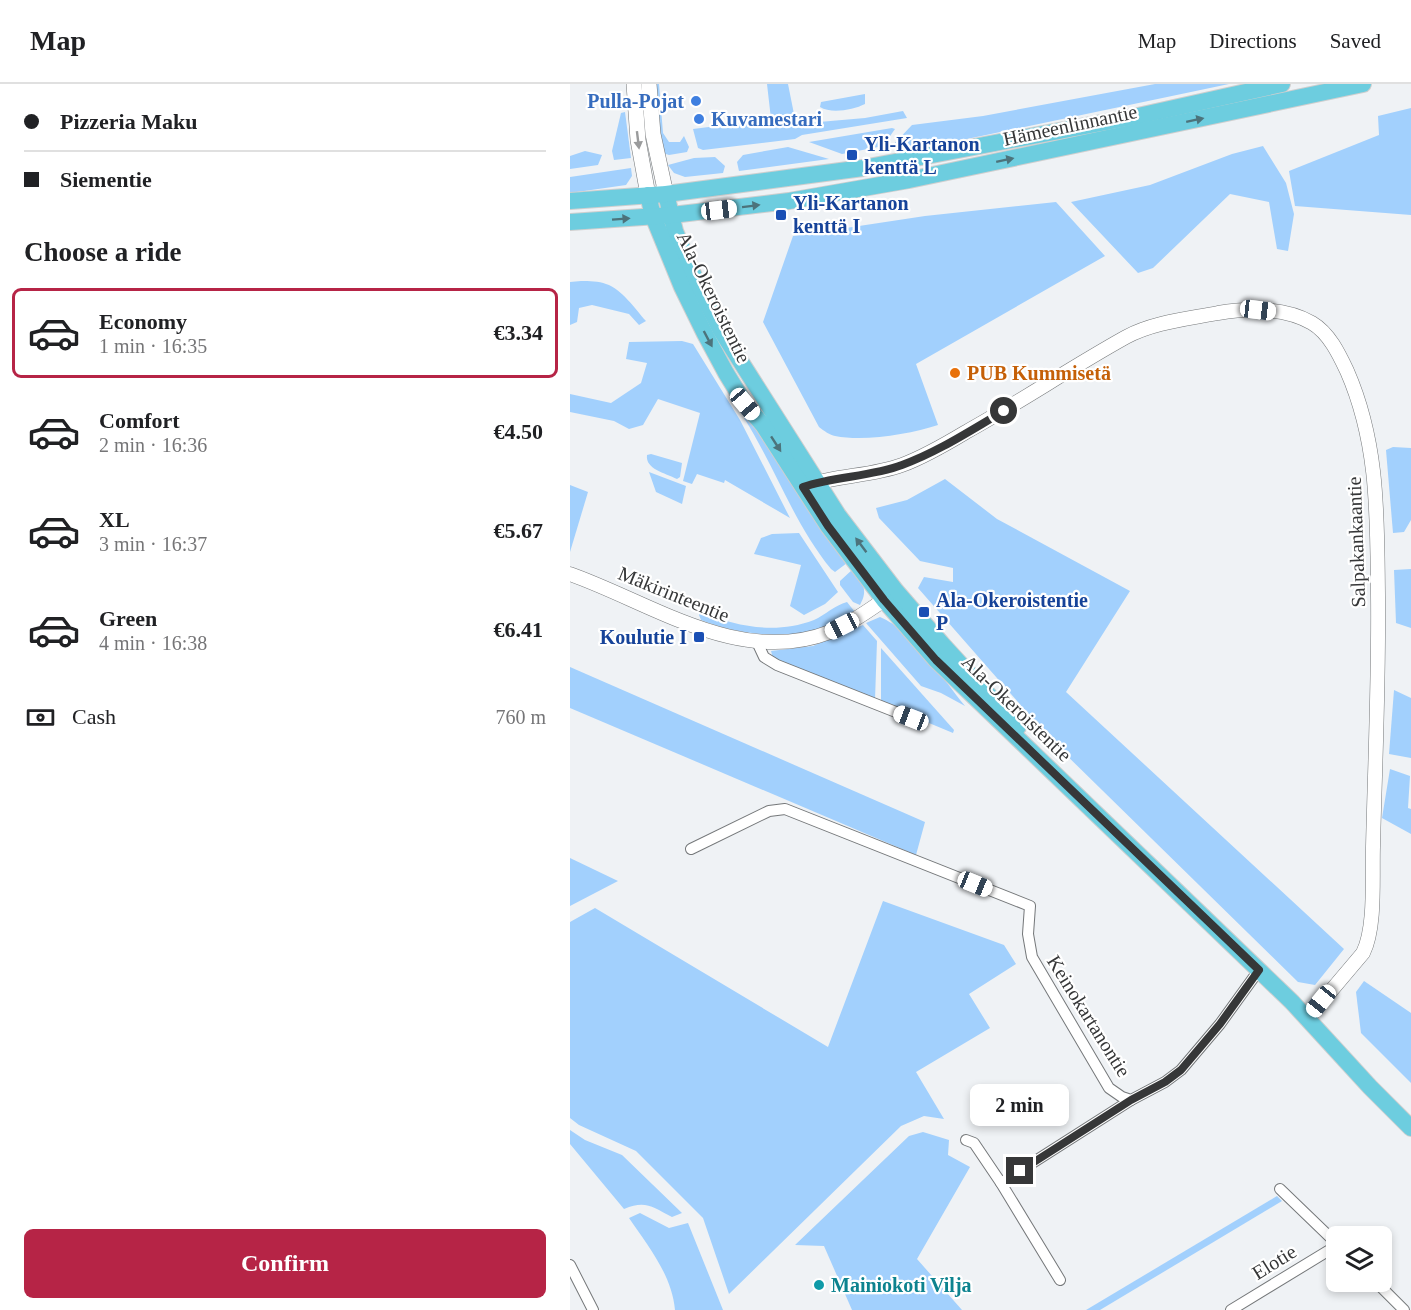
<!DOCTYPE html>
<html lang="en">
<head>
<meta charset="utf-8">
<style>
  body { margin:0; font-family:Georgia,serif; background:#f2f2f2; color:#202124; height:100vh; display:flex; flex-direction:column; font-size:22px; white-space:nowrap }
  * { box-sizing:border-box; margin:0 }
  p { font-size:20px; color:#757577 }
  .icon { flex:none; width:33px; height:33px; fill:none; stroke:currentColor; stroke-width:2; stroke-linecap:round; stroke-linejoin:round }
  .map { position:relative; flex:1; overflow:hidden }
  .drawer { display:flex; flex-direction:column; background:#fff; width:570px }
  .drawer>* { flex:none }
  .guide { display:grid; align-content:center; height:132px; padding:0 24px; background:#fff }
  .tools { position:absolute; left:756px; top:1142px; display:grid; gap:12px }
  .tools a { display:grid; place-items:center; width:66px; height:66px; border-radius:9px; background:#fff; box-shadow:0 3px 9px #0003; font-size:30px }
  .end { position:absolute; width:27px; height:27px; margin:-14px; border:8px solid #363738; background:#fff; box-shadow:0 0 0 3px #fff }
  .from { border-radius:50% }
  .bubble { position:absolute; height:42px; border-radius:9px; background:#fff; box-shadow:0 3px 9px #0003; font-size:20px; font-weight:600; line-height:42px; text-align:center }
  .car { position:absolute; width:18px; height:36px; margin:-18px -9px; border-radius:8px; box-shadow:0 0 4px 2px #0007; background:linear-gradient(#fff 24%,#345 0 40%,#fff 0 76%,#345 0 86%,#fff 0) }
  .guide b { display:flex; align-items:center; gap:21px; height:57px; font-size:22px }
  .guide b+b { border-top:2px solid #e0e0e0 }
  .guide i { width:15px; height:15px; background:#202124 }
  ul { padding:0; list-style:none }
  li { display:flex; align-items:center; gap:18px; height:90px; margin:0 12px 9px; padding:0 12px; border:3px solid transparent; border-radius:9px }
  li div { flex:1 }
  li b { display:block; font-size:22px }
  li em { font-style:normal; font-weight:600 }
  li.selected { border-color:#b62446 }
  li>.icon { width:54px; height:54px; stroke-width:1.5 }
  h2 { padding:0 24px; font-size:27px; line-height:72px }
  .pay { display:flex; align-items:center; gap:15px; height:66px; padding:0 24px; font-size:22px }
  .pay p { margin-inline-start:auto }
  .action { display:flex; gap:12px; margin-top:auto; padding:12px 24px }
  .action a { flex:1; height:69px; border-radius:9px; background:#b62446; color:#fff; font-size:24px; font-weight:600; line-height:69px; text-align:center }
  header { display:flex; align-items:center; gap:36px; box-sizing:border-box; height:84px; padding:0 30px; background:#fff; border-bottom:2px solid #e0e0e0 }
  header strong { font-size:28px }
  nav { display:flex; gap:33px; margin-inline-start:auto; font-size:21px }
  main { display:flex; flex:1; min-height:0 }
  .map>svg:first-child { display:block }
</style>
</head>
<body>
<header>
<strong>Map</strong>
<nav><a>Map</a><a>Directions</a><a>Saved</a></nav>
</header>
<main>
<section class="drawer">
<div class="guide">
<b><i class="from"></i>Pizzeria Maku</b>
<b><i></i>Siementie</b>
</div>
<h2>Choose a ride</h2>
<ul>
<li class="selected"><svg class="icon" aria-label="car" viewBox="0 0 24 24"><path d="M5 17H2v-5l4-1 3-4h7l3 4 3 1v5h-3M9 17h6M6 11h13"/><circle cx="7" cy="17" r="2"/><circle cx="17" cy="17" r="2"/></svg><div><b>Economy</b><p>1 min · 16:35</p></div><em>€3.34</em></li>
<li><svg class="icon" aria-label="car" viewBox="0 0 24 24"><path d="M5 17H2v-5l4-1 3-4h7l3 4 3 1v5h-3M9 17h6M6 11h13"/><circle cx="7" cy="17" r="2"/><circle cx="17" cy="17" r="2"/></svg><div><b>Comfort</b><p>2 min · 16:36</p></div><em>€4.50</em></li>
<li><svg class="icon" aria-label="car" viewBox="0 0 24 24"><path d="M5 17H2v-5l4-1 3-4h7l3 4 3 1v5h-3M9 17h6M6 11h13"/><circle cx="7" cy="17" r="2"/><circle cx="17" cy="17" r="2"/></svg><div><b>XL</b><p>3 min · 16:37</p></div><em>€5.67</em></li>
<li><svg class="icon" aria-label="car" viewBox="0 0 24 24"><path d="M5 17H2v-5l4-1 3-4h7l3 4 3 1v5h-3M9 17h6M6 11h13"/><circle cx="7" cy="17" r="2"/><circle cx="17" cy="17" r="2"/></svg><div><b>Green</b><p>4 min · 16:38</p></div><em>€6.41</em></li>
</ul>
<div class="pay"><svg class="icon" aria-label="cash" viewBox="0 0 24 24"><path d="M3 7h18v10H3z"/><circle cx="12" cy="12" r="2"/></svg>Cash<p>760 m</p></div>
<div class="action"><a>Confirm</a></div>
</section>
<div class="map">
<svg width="841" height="1226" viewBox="0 0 841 1226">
  <rect width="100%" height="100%" fill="#eff2f5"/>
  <g fill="#a2d0fd">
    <polygon points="84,0 89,0 93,49 99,58 110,58 114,52 119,63 117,68 99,71 93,69"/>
    <polygon points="197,0 218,0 226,40 295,34 333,27 337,34 232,51 225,55 133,66 128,64 123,45 201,35"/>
    <polygon points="585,0 659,0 359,63 324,65 321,63 342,41 413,32"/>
    <path d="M295,10v10c-12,6 -34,10 -45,3l1,-5z"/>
    <polygon points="841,24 841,131 725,122 719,87 809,51 808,32"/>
    <polygon points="55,28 61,74 44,76 42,67 51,29"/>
    <polygon points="322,44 325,45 313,62 272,70 239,58"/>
    <polygon points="693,62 716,99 724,130 718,167 707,165 699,118 660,110 583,184 568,189 501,118 580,101 662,70"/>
    <polygon points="218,63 259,75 169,87 167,78 173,71"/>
    <polygon points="15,67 32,71 28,81 0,85 0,72"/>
    <polygon points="145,73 155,82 153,89 115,93 104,89 98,81 124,74"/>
    <polygon points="61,84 62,92 56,101 0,109 0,93"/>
    <path d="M486,118l49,54 -189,108 22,61c-28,9 -73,17 -103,11 -5,-1 -11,-5 -16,-9l-56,-105 30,-86 132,-20z"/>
    <path d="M11,197c8,0 18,0 25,3 16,5 29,25 40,37l-7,4 -10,-11 -37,-9 -13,3 -2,14 -7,3v-43z"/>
    <polygon points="112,257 123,260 170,336 220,434 155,396 154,399 127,390 122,400 113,397 130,329 88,315 73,341 59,345 44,337 0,328 0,310 41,319 71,299 77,279 56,275 59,258"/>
    <path d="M176,333l7,7 68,106 4,2 22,31 -12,9 -4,-3c-37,-45 -56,-102 -87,-151z"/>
    <polygon points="823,363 841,364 841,436 834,448 823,449 816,366"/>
    <path d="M81,370l31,9 -2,14 -3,2c-12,-6 -32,-10 -30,-24z"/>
    <polygon points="79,388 116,402 112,420 86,408"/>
    <polygon points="375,395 427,435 560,507 496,608 774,865 745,901 728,898 484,659 348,504 354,493 383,498 383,484 350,477 309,434 306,424 337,416"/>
    <polygon points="0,401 18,408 0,468"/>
    <polygon points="229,449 268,508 255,520 234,531 220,522 231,481 184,470 191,454 202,450"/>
    <path d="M283,485c9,14 16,20 7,36l-7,-3 -13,-17v-4z"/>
    <polygon points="841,485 841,544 826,539 824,486"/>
    <path d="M277,518l8,10c-13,6 -26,14 -39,19 -8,3 -18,3 -28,3 -31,2 -58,-3 -87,-14l-2,-5 1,-2c39,13 74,22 114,7 11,-5 21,-15 33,-18z"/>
    <path d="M310,533c31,12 63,62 85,89l-24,-13 -20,-7 -55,-63z"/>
    <polygon points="293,541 307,557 305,616 203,574 201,567 243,562"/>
    <polygon points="311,564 384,646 383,649 311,619"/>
    <polygon points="0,583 355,738 346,771 0,624"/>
    <polygon points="824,606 841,614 841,674 819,670"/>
    <polygon points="820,685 840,692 838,724 841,725 841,750 812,734"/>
    <polygon points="0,774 48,797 0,822"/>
    <polygon points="313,817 434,861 446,880 399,910 420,944 346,988 374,1035 354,1032 331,1042 159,1210 133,1134 66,1067 9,1041 0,1034 0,838 25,824 258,963"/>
    <polygon points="794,897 841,929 841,999 791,949 786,908"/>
    <path d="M0,1046l15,10 37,15 60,58 -10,4c-20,-10 -26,-17 -48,-8l-54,-65z"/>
    <polygon points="353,1048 379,1056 378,1071 400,1083 347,1175 392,1226 282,1226 254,1162 225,1161 339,1052"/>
    <polygon points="707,1112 712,1117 530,1226 516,1226"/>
    <path d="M70,1129l29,15 19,-5 35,87h-48c-3,-35 -27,-64 -46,-92z"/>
  </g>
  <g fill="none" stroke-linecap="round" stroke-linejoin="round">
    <g stroke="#75787a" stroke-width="12">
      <g id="minor">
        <polyline points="187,558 194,573 207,581 341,634"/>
        <polyline points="121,765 199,727 215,725 460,822 458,850 462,873 539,1004 552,1013 561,1016 595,998 611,986 650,940 689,886"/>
        <polyline points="396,1056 404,1059 431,1099"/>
        <polyline points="710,1105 766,1159"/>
        <polyline points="0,1181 23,1226"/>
        <polyline points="490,1196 431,1099 561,1016"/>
        <polyline points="805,1197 834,1226"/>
        <polyline points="661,1226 766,1162"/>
      </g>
    </g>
    <g stroke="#75787a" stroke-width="15">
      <g id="tertiary">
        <path d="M238,401c31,-10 64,-9 94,-20 22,-8 44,-21 64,-33 54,-30 106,-65 160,-95 28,-15 62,-18 92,-24 31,-5 66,-6 94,10 17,10 27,31 35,48 32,73 30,146 31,224 1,84 -3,168 -5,252 -1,30 3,80 -10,106l-55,65"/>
        <path d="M0,490c82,29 170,93 260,58 22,-9 43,-24 62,-38"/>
      </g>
    </g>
    <g stroke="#75787a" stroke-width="16">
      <g id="secondary">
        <polyline points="64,0 68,56 78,111"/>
        <polyline points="79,0 83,50 96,110"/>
      </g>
    </g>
    <g stroke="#cfcfcf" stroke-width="18">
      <g id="primary">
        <polyline points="96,110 105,147 127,199 150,245 268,431 326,507 372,560 448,643"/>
        <polyline points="78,111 83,132 112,203 135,250 156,289 175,320 193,341 258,442 314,516 366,576 722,918 800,1003 841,1044"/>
        <polyline points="0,117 96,110 293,84 568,32 712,0"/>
        <polyline points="0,138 102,131 219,117 339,96 793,0"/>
      </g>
    </g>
    <use href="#minor" stroke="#fff" stroke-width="10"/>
    <use href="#tertiary" stroke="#fff" stroke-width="14"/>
    <use href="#secondary" stroke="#fff" stroke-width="15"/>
    <use href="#primary" stroke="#6dcddf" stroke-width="16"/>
  </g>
  <defs><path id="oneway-solid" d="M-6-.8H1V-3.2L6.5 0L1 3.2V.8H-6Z" transform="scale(1.5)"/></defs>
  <g fill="#4c737b">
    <use href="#oneway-solid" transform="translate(625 36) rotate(-12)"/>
    <use href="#oneway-solid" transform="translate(435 76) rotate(-12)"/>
    <use href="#oneway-solid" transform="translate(181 122) rotate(-7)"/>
    <use href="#oneway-solid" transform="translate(51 135) rotate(-4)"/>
    <use href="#oneway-solid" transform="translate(138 255) rotate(62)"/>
    <use href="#oneway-solid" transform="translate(206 360) rotate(57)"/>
    <use href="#oneway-solid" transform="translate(291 461) rotate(-127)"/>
  </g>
  <use fill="#9a9b9c" href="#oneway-solid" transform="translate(68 56) rotate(83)"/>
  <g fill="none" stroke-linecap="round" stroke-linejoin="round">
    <path stroke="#363738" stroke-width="8" d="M434,327c-33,19 -66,41 -102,54 -32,12 -67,11 -99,22l25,39 56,74 52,60 323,310 -39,54 -39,46 -16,12 -34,18 -111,71"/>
  </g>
  <g fill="#3f7fe0" stroke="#fff" stroke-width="2">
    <circle cx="126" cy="17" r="6"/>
    <circle cx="129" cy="35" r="6"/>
  </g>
  <g fill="#1a4fb4" stroke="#fff" stroke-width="2">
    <rect x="276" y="65" width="12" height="12" rx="3"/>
    <rect x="205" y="125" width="12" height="12" rx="3"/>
    <rect x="348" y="522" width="12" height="12" rx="3"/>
    <rect x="123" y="547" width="12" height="12" rx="3"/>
  </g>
  <circle fill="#e8710a" stroke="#fff" stroke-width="2" cx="385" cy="289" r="6"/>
  <circle fill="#0f9aa8" stroke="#fff" stroke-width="2" cx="249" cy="1201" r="6"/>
  <g text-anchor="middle" stroke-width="4.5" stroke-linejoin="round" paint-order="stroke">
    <g font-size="20" font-weight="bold" fill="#366cbe" stroke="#fff" text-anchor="end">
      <text x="114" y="24">Pulla-Pojat</text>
      <text x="141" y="42" text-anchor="start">Kuvamestari</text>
    </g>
    <g font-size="20" fill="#363738" stroke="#fff">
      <text transform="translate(500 41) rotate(-12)" y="7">Hämeenlinnantie</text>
      <text transform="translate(144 213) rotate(64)" y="7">Ala-Okeroistentie</text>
      <text transform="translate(786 458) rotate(-92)" y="7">Salpakankaantie</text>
      <text transform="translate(104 510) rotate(22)" y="7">Mäkirinteentie</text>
      <text transform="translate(447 624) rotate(44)" y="7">Ala-Okeroistentie</text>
      <text transform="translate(519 932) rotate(58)" y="7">Keinokartanontie</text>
      <text transform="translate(704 1178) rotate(-32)" y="7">Elotie</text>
    </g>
    <g font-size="20" font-weight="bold" fill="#164399" stroke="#fff" text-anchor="start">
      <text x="294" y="67">Yli-Kartanon<tspan x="294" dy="23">kenttä L</tspan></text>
      <text x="223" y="126">Yli-Kartanon<tspan x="223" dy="23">kenttä I</tspan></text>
      <text x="366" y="523">Ala-Okeroistentie<tspan x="366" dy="23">P</tspan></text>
      <text x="117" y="560" text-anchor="end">Koulutie I</text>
    </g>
    <g font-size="20" font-weight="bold" fill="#c56008" stroke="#fff" text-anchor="start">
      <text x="397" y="296">PUB Kummisetä</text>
    </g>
    <g font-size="20" font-weight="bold" fill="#0d838f" stroke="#fff" text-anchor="start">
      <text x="261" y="1208">Mainiokoti Vilja</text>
    </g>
  </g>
</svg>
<div class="tools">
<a><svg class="icon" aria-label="layers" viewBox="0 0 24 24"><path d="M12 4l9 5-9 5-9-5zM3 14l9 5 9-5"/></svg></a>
</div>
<i class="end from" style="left:434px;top:327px"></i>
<i class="end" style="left:450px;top:1087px"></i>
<div class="bubble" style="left:400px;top:1000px;width:99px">2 min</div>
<i class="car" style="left:149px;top:126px;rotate:83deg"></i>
<i class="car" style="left:688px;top:226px;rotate:97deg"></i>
<i class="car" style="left:175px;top:320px;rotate:140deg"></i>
<i class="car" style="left:272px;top:542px;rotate:243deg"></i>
<i class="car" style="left:341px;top:634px;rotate:291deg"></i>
<i class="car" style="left:405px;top:800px;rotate:112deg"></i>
<i class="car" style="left:751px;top:917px;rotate:219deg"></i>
</div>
</main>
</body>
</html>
